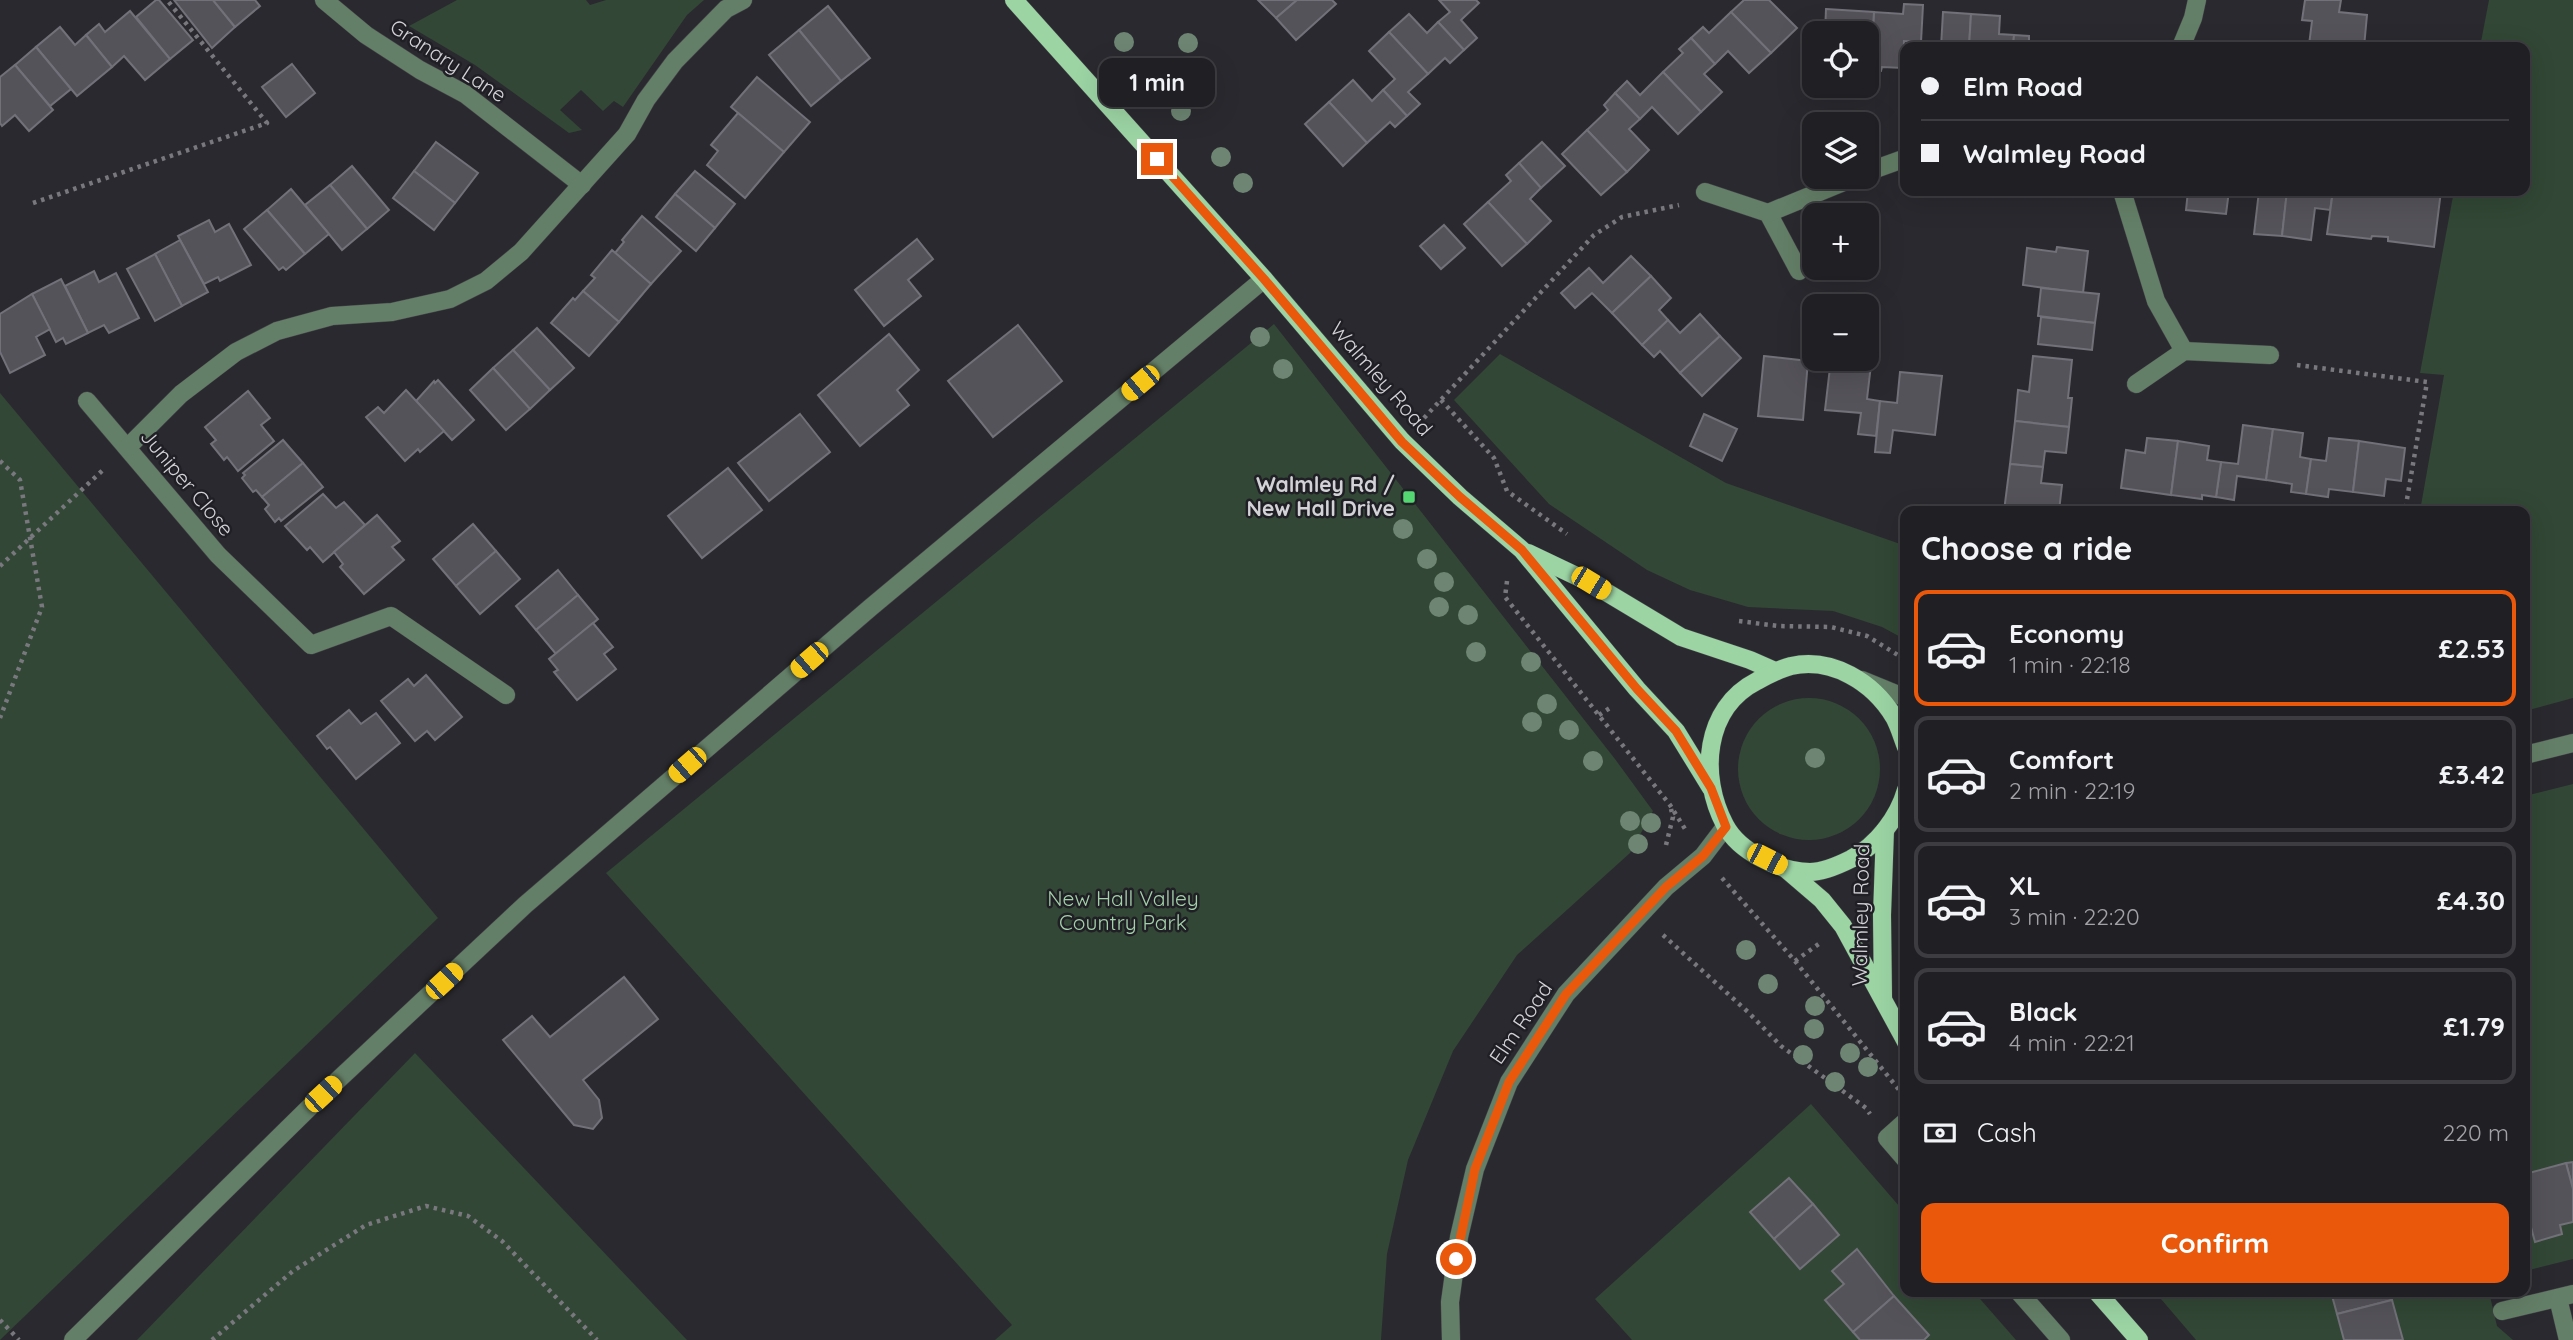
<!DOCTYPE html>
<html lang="en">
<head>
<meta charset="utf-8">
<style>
  body { margin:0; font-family:Quicksand,sans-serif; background:#2d2c30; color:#f1f3f6; height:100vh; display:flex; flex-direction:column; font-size:26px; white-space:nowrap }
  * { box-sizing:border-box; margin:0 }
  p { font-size:23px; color:#a2a2a6 }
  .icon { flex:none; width:38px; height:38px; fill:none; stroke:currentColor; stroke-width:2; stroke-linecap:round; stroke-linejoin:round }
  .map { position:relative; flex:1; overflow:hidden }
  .panel { position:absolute; left:1900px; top:506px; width:630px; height:791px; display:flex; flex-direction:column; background:#201f23; border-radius:14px; box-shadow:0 7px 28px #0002,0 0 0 2px #3d3d41 }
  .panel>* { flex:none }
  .hud { position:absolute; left:1900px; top:42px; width:630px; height:154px; border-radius:14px; box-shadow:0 7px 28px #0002,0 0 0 2px #3d3d41; display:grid; align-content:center; height:154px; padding:0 21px; background:#201f23 }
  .buttons { position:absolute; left:1802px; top:21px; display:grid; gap:14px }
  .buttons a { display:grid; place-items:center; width:77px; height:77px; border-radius:14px; background:#201f23; box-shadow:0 7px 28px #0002,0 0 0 2px #3d3d41; font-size:35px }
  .end { position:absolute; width:32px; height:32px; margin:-16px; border:9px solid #ea580c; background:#fff; box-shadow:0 0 0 4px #fff }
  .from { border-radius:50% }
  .bubble { position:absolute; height:49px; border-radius:14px; background:#201f23; box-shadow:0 7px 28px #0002,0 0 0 2px #3d3d41; font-size:23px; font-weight:800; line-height:49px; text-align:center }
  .car { position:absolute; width:21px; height:42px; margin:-21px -10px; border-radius:9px; box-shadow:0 0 5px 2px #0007; background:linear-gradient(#f5c518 24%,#345 0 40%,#f5c518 0 76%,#345 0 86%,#f5c518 0) }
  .hud b { display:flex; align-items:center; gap:24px; height:66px; font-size:26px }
  .hud b+b { border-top:2px solid #3d3d41 }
  .hud i { width:18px; height:18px; background:#f1f3f6 }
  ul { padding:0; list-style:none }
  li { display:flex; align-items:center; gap:21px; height:116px; margin:0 14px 10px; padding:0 7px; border:4px solid #3d3d41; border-radius:14px }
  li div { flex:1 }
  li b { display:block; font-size:26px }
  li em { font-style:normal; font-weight:800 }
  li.selected { border-color:#ea580c }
  li>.icon { width:63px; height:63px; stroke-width:1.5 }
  h2 { padding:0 21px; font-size:32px; line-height:84px }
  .pay { display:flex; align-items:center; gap:18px; height:77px; padding:0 21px; font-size:26px }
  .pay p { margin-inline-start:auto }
  .cta { display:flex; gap:14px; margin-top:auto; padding:14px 21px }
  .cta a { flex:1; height:80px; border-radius:14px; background:#ea580c; color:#fff; font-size:28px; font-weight:800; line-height:80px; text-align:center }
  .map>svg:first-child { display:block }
</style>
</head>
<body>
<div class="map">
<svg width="2573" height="1340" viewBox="0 0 2573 1340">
  <rect width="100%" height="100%" fill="#2a292f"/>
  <g fill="#324735">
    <polygon points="457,0 586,0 590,5 606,0 704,0 687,15 623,107 614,101 603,111 581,90 560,110 582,130 569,133 475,65 409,26"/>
    <polygon points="2489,0 2573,0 2573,698 2525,711 2525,511 2420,511 2444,375 2420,373 2454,191 2525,191 2525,47 2480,47"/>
    <polygon points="1274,324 1615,759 1653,811 1630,853 1517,955 1453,1051 1408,1160 1387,1254 1381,1340 995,1340 1012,1325 606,873"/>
    <polygon points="1500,354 1726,483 1906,546 1906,640 1882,627 1833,611 1748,607 1690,590 1647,570 1549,504 1454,400"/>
    <polygon points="0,393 438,918 0,1340"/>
    <circle cx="1809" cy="769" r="71"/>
    <polygon points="2573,784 2573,1259 2525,1271 2525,796"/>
    <polygon points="415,1053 687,1340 137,1340"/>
    <polygon points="1811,1104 1906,1214 1906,1292 1974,1292 2016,1340 1632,1340 1595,1299"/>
    <polygon points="2155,1292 2489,1292 2497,1326 2513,1340 2196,1340"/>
  </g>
  <g fill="#55535a" stroke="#727078" stroke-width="2">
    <polygon points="156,0 159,0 193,40 170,59 136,17"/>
    <polygon points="174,0 213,0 235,27 212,48"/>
    <polygon points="213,0 255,0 260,6 235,27"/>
    <polygon points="1258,0 1297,0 1276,18"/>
    <polygon points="1297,0 1332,0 1336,4 1296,40 1276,18"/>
    <polygon points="1439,0 1476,0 1479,3 1461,20 1477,38 1464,50 1438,22 1450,12"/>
    <polygon points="1744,0 1769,0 1797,28 1771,53 1731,12"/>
    <polygon points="2305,0 2341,0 2339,12 2367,15 2364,47 2309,45 2312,21 2302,20"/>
    <polygon points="1904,4 1923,5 1921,42 1904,41 1903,68 1882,67 1881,71 1870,70 1874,12 1903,14"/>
    <polygon points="828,6 870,58 841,81 799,30"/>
    <polygon points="1826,9 1874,12 1870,70 1867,70 1867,33 1825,33"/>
    <polygon points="130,11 170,59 145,80 124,56 112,67 86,35 99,24 105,32"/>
    <polygon points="1731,12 1771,53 1749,73 1728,51 1715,64 1691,38 1703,27 1709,33"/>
    <polygon points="1943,12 1971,14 1969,47 1941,47"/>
    <polygon points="1409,14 1427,33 1438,22 1464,50 1450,63 1445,58 1428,74 1389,32"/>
    <polygon points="1971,14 2000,16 1999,34 2014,35 2013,47 1969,47"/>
    <polygon points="60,27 75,45 86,35 112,67 77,96 36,47"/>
    <polygon points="799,30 841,81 811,106 769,55"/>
    <polygon points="1389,32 1428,74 1408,92 1420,104 1407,116 1383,90 1395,79 1369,51"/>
    <polygon points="2014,35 2029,36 2029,41 2060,43 2059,47 2013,47"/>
    <polygon points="1691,38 1715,64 1704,74 1722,92 1701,112 1663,72 1683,53 1679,49"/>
    <polygon points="2060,43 2092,45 2092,47 2059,47"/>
    <polygon points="36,47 71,89 50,106 15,65"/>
    <polygon points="292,64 315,93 286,117 262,87"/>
    <polygon points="15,65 53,110 29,131 15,115 2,126 0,123 0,77"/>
    <polygon points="1663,72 1701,112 1678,134 1652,107 1640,119 1615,93 1627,81 1640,95"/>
    <polygon points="757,77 810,122 784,152 731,107"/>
    <polygon points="1353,80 1372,101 1383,90 1407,116 1395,127 1390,122 1367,143 1329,102"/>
    <polygon points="1615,93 1640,119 1629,129 1649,150 1627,172 1587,130 1608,110 1604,105"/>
    <polygon points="1329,102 1367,143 1343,166 1305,124"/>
    <polygon points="738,113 784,152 745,198 707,165 718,151 711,145"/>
    <polygon points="1587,130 1627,172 1601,195 1562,154"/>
    <polygon points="436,142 478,173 455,203 414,171"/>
    <polygon points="1542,142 1565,166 1541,188 1519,163"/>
    <polygon points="1519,163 1541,188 1530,199 1551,221 1527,244 1488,202 1511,181 1506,175"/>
    <polygon points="352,166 389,210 367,229 330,185"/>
    <polygon points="414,171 455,203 434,230 393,198"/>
    <polygon points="695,171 735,204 715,228 675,194"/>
    <polygon points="330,185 367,229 342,250 305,205"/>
    <polygon points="291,189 329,234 305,254 267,210"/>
    <polygon points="2188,191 2229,191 2226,214 2186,210"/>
    <polygon points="2259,191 2287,191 2282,236 2254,234"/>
    <polygon points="2287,191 2333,191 2330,210 2315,208 2311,240 2282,236"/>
    <polygon points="2333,191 2378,191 2377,196 2394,197 2394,191 2441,191 2434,247 2388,241 2388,237 2372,236 2371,239 2327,234"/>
    <polygon points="675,194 715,228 696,251 656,217"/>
    <polygon points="1488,202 1527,244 1502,266 1464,224"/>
    <polygon points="267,210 305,254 286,270 283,267 279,270 244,229"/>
    <polygon points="642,216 681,251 651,284 615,253 624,242 622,240"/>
    <polygon points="209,220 215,232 229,224 251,265 220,281 218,277 204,284 178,236"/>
    <polygon points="1444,225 1465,248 1441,269 1420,246"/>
    <polygon points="917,239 933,259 908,280 921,296 884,326 855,290"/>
    <polygon points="180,240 208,292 182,306 155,254"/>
    <polygon points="2057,247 2088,251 2083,293 2023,285 2027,248 2056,252"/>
    <polygon points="612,250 651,284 619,322 583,291 595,278 591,275"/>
    <polygon points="155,254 182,306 155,321 127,269"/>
    <polygon points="1631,256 1651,276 1612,313 1592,293 1575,308 1561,293 1589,268 1603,283"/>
    <polygon points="94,271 99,282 116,273 139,318 109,333 104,325 88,333 65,286"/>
    <polygon points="1651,276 1671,298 1659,310 1668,320 1642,345 1612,313"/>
    <polygon points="61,279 88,333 66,344 63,338 56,342 32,294"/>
    <polygon points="2041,288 2099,294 2095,323 2038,316"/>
    <polygon points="583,291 619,322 589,356 551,323 573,298 575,300"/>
    <polygon points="32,294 50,329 36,337 45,355 10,373 0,352 0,314"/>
    <polygon points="1700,314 1720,336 1680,373 1660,351 1654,357 1642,345 1668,320 1680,333"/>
    <polygon points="2041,317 2095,323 2092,350 2038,344"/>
    <polygon points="1018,325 1062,381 993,437 948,381"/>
    <polygon points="537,328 574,368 550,390 513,350"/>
    <polygon points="889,334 919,370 897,390 909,405 860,446 818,395"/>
    <polygon points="1720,336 1741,358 1702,396 1680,373"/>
    <polygon points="513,350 550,390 530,409 493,368"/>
    <polygon points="1867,355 1872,356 1867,399 1880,401 1876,436 1858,434 1861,413 1825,410 1831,359 1867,359"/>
    <polygon points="1764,356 1808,361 1803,420 1758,416"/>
    <polygon points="2033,356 2072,360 2068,398 2072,398 2069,427 2015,421 2018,390 2029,392"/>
    <polygon points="493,368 530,409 506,430 470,390"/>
    <polygon points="1900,372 1942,376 1935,435 1893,430 1890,453 1875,452 1880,401 1897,403"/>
    <polygon points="438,380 474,420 452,440 416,401 434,381 435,383"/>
    <polygon points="406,390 444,431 420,452 418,449 405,461 366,417 378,407 384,413"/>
    <polygon points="248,391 270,418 261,425 274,441 238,471 227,457 224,460 211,444 216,440 205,427"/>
    <polygon points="800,414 830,452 769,501 738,463"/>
    <polygon points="1704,414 1737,429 1722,461 1690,446"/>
    <polygon points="2015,421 2069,427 2066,453 2045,451 2043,467 2010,464"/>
    <polygon points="2243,425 2273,429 2266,480 2237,476 2234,500 2216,497 2221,462 2238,464"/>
    <polygon points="2273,429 2303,433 2300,457 2311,459 2306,494 2291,492 2292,484 2266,480"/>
    <polygon points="2147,438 2178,441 2171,495 2121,488 2126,450 2145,453"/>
    <polygon points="2329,438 2359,441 2353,492 2329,489 2328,497 2306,494 2311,459 2326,461"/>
    <polygon points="283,440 303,463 262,497 256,490 253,492 242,478 245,475 243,473"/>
    <polygon points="2178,441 2209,446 2207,460 2221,462 2216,497 2202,495 2202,499 2171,495"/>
    <polygon points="2359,441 2405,448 2401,481 2386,479 2384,496 2353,492"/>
    <polygon points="303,463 323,487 281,521 279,518 275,522 265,509 269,505 262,497"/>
    <polygon points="2010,464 2043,467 2041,483 2062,485 2059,511 2004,511"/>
    <polygon points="728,468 762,510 702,558 668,516"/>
    <polygon points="323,494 336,508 344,502 365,525 323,562 310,547 307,550 285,526"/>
    <polygon points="377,515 400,541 392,547 404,560 364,594 340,567 343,564 334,552"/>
    <polygon points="473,524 496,551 456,586 433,559"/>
    <polygon points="496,551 520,579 480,614 456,586"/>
    <polygon points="558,570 578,595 536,630 516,606"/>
    <polygon points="578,595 598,619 556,654 536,630"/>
    <polygon points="593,623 613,647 604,654 616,669 577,700 554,672 558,670 549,659"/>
    <polygon points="426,675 462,717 435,740 427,731 415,741 381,701 408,679 414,686"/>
    <polygon points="349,710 361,724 376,713 400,743 356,779 330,747 327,749 317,736"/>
    <polygon points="624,977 658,1019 583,1080 599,1100 602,1118 593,1129 574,1125 503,1040 532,1016 550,1037"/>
    <polygon points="2573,1162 2573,1189 2566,1163"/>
    <polygon points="2566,1163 2573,1189 2573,1222 2560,1225 2562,1234 2535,1242 2525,1205 2525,1174"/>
    <polygon points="1789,1178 1813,1204 1774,1239 1750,1212"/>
    <polygon points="1813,1204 1839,1235 1800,1269 1774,1239"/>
    <polygon points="2525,1205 2532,1232 2525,1234"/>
    <polygon points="1857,1249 1894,1296 1853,1332 1825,1300 1844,1284 1832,1271"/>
    <polygon points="2331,1292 2390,1292 2392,1300 2337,1314"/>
    <polygon points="1894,1296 1929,1335 1924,1340 1860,1340 1853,1332"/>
    <polygon points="2392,1300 2403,1340 2344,1340 2337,1314"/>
  </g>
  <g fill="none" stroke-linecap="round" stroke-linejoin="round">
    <g stroke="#45444a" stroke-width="19">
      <g id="minor">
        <polyline points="324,0 366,35 420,70 465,94 582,185"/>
        <polyline points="2181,47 2193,18 2197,0"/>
        <polyline points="1867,172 1906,158"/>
        <polyline points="2122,191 2156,301 2184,351"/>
        <polyline points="1705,192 1768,213 1799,271"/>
        <polyline points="1768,213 1856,177"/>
        <polyline points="2136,384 2184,351 2270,355"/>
        <polyline points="87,401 218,555 311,645 391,616 506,695"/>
        <polyline points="128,447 181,394 236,352 277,331 332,316 392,312 450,299 486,281 521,252 627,134 646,100 675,61 726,9 743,0"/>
        <polyline points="1862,680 1906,698"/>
        <polyline points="2525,755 2573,743"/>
        <polyline points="1906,1121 1887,1138 1906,1160"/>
        <polyline points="2019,1292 2061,1340"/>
        <polyline points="2558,1298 2568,1340"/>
        <polyline points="2502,1311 2573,1294"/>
        <polyline points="73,1340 323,1094 525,905 870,608 1264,279"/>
        <polyline points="1451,1340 1450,1302 1459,1237 1475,1169 1509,1082 1566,994 1666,887 1703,856 1725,827"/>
      </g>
    </g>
    <g stroke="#45444a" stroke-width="19">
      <g id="major">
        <polyline points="1014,0 1264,279 1402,441 1460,497 1522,550 1637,689 1676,731 1711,788"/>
        <polyline points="1528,553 1591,583 1681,637 1750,660 1775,671"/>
        <path d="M1906,747c-4,-10 -7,-21 -12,-30 -21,-35 -62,-60 -103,-51 -12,3 -23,9 -34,15 -53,27 -58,95 -32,144 14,27 56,47 85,47 14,0 29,-7 41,-13 26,-14 47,-41 55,-69"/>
        <polyline points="1787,870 1822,900 1843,926 1906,1042"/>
        <polyline points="1883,997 1882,915 1885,830"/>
        <polyline points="2097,1292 2139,1340"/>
      </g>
    </g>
    <g stroke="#79787e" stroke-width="4.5" stroke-dasharray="3.5 5" stroke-linecap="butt">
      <polyline points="33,203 267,123 167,0"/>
      <polyline points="2297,365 2427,382 2405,511"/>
      <polyline points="1441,400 1494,458 1507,491 1567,534"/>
      <polyline points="1424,418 1594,235 1622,217 1679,205"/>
      <polyline points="0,461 20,480 42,607 0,718"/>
      <polyline points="0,566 104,469"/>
      <polyline points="1507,581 1505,597 1670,805 1685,829"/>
      <polyline points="1739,621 1778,626 1831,627 1867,636 1906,660"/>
      <polyline points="1599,715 1613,706"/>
      <polyline points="1666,845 1673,817 1671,809"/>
      <polyline points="1722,878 1795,961 1900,1091"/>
      <polyline points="1663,935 1748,1012 1781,1046 1866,1108 1870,1114"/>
      <polyline points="1795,961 1820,943"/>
      <polyline points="0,1320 19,1340"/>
      <polyline points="212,1340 293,1271 366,1225 426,1206 468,1216 502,1241 597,1340"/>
    </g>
    <use href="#minor" stroke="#647f67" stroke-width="18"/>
    <use href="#major" stroke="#9cd4a4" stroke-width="18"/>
  </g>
  <g fill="#6d8572">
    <circle cx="1124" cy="42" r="10"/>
    <circle cx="1188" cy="43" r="10"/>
    <circle cx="1152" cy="74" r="10"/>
    <circle cx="1181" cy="111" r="10"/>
    <circle cx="1221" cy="157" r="10"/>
    <circle cx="1243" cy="183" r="10"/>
    <circle cx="1260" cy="337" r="10"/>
    <circle cx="1283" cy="369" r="10"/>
    <circle cx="1403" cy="529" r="10"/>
    <circle cx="1427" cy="559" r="10"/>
    <circle cx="1444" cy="582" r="10"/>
    <circle cx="1439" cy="607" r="10"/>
    <circle cx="1468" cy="615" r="10"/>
    <circle cx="1476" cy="652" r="10"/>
    <circle cx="1531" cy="662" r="10"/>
    <circle cx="1547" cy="704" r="10"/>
    <circle cx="1532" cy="722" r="10"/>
    <circle cx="1569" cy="730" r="10"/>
    <circle cx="1815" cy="758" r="10"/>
    <circle cx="1593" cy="761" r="10"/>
    <circle cx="1630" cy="821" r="10"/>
    <circle cx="1651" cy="823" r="10"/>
    <circle cx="1638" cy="844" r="10"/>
    <circle cx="1746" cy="950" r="10"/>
    <circle cx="1768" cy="984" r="10"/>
    <circle cx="1815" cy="1006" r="10"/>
    <circle cx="1814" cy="1029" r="10"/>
    <circle cx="1850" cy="1053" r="10"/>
    <circle cx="1803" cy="1055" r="10"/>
    <circle cx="1868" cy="1067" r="10"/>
    <circle cx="1835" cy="1082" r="10"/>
  </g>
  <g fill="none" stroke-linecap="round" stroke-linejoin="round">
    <polyline stroke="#ea580c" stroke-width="9" points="1157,159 1264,279 1402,442 1460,497 1522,550 1637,689 1676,731 1711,788 1726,827 1703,856 1666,887 1566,994 1509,1082 1475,1169 1456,1259"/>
  </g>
  <rect fill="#54d672" stroke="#201f25" stroke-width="2.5" x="1402" y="490" width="14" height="14" rx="3.5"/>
  <g text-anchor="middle" stroke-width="5" stroke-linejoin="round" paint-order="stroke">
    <g font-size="21" fill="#d3d2d7" stroke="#201f25">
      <text transform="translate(448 61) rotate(33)" y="7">Granary Lane</text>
      <text transform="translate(1381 379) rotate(49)" y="7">Walmley Road</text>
      <text transform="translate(187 483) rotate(50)" y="7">Juniper Close</text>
      <text transform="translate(1861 915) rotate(-89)" y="7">Walmley Road</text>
      <text transform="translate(1521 1023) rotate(-56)" y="7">Elm Road</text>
    </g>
    <g font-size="21" font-weight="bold" fill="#d3d2d7" stroke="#201f25" text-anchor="end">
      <text x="1395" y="492">Walmley Rd /<tspan x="1395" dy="24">New Hall Drive</tspan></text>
    </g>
    <g font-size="21" fill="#a3d1a9" stroke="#201f25">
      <text x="1123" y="906">New Hall Valley<tspan x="1123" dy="24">Country Park</tspan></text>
    </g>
  </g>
</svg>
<div class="buttons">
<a><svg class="icon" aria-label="locate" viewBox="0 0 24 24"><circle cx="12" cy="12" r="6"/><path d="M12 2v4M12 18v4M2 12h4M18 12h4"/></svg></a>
<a><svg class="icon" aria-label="layers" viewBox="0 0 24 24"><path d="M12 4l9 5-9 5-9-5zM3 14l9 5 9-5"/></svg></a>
<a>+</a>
<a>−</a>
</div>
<i class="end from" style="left:1456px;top:1259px"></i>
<i class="end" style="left:1157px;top:159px"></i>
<div class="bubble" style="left:1099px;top:58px;width:116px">1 min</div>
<i class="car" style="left:1140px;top:383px;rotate:230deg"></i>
<i class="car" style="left:1591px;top:583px;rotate:121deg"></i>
<i class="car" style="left:809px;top:660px;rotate:229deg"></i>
<i class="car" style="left:687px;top:765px;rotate:229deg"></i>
<i class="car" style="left:1767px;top:859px;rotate:117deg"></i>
<i class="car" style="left:444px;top:981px;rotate:47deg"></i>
<i class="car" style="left:323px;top:1094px;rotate:47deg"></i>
<div class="hud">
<b><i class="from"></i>Elm Road</b>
<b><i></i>Walmley Road</b>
</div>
<section class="panel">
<h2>Choose a ride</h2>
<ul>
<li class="selected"><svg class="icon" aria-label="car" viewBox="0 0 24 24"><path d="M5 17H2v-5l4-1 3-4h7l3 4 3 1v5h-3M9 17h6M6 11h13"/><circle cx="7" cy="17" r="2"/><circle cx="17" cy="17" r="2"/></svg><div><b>Economy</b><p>1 min · 22:18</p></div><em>£2.53</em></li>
<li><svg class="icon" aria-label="car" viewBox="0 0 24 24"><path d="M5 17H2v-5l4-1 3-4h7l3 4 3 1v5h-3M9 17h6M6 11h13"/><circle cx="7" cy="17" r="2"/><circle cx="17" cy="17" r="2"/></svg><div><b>Comfort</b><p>2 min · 22:19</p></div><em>£3.42</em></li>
<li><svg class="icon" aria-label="car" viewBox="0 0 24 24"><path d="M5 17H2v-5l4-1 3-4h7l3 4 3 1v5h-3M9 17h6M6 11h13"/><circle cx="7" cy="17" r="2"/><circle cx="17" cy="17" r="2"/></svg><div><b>XL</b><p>3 min · 22:20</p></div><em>£4.30</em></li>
<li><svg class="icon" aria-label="car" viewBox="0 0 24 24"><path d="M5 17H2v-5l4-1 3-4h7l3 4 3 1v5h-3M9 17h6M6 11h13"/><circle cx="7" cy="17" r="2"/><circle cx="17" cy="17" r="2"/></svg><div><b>Black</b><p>4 min · 22:21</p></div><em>£1.79</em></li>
</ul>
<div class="pay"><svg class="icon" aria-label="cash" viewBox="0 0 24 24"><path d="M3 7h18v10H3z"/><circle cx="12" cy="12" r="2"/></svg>Cash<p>220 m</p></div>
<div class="cta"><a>Confirm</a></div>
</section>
</div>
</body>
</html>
